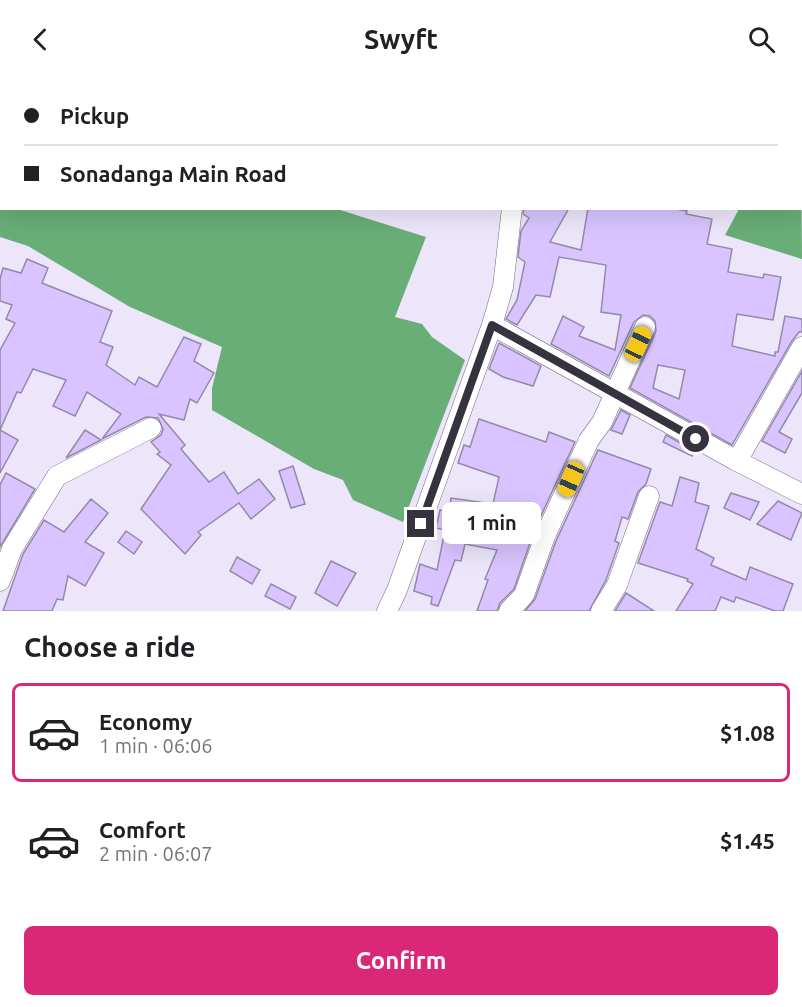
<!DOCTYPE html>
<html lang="en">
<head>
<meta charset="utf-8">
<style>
  body { margin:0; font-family:Ubuntu,sans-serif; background:#f6f6f6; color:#202124; height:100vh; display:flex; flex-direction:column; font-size:22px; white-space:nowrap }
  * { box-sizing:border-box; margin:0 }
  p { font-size:20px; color:#757577 }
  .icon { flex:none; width:33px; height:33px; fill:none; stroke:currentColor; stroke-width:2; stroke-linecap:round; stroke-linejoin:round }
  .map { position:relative; height:533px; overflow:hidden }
  .panel { display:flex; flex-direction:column; background:#fff; flex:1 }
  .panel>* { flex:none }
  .hud { position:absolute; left:0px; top:0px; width:802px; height:132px; box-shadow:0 6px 24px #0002; display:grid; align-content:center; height:132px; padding:0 24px; background:#fff }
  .end { position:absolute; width:27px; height:27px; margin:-14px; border:8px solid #37323f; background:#fff; box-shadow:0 0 0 3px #fff }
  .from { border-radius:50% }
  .bubble { position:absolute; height:42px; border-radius:9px; background:#fff; box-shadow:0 6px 24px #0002; font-size:20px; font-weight:600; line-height:42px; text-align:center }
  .car { position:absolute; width:18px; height:36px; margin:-18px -9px; border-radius:8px; box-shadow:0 0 4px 2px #0007; background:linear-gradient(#f5c518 24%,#345 0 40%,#f5c518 0 76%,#345 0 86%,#f5c518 0) }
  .hud b { display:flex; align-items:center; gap:21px; height:57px; font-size:22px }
  .hud b+b { border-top:2px solid #e0e0e0 }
  .hud i { width:15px; height:15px; background:#202124 }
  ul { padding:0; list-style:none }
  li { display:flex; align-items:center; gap:18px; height:99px; margin:0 12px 9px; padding:0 12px; border:3px solid transparent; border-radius:9px }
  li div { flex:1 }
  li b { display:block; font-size:22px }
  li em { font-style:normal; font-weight:600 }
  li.on { border-color:#db2777 }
  li>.icon { width:54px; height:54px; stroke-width:1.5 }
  h2 { padding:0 24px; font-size:27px; line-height:72px }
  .primary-button { display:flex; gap:12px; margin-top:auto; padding:12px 24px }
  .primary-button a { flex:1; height:69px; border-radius:9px; background:#db2777; color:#fff; font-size:24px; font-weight:600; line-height:69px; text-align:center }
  header { display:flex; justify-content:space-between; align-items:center; height:78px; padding:0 24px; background:#fff; font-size:27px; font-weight:600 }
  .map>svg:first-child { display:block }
</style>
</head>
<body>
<header><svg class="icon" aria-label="back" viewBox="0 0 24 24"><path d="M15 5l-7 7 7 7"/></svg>Swyft<svg class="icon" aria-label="search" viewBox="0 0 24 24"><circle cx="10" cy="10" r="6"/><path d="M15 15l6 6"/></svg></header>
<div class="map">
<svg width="802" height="533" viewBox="0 0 802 533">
  <rect width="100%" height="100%" fill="#ede6fb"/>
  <g fill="#69ad77">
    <polygon points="801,59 802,181 725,157 739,131 801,130"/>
    <polygon points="0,83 2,130 337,131 426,159 395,239 422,246 432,259 465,282 403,444 353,422 343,402 314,391 212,332 212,310 222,269 130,229 28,168 0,159"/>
  </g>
  <g fill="#d9c4ff" stroke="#9489a9" stroke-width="1.5" fill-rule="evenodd">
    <path d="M524,130h45l-19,34 31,8 7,-42h82l17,3 -1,3 26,5 -5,25 25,5 -4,23 35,6 1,-4 17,3 -8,43 -36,-6 -5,32 43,10v-4h3l7,-36 17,3v13h-3l-7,9 -60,104 -102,-57 26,-57 -1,-10 -5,-5 -7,-1 -9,7 -25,54 -58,-32 12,-28 21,11 -5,9 36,14 6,-35 -20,-3 5,-47 -47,-8 -9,40 -14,-2 -19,30 -11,-6 11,-19 8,-38 -7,-5 3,-26 8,-13 -6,-4zM658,287l27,5 -6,29 -26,-11z"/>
    <polygon points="27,181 48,190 42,205 112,233 100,264 113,269 106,287 135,307 139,299 157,309 184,259 201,266 194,283 214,295 197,325 190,321 184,342 159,336 185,367 181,371 209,404 224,394 238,416 259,401 275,421 251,441 239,425 198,454 201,457 185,476 141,431 171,387 157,376 160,374 151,364 161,357 163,351 158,340 146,339 102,361 121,336 87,314 75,338 53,328 66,302 33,291 21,315 17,314 0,352 0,272 15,245 6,241 12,227 0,223 0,201 3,190 21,195"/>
    <polygon points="499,265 541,288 533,308 503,299 489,291"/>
    <polygon points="802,293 802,315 779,354 792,361 785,375 762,363"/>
    <polygon points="621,332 630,337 622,356 611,352"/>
    <polygon points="479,341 546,364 549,354 575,364 534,453 514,511 500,525 497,533 477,533 488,502 485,501 497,472 465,466 461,483 455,482 438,528 431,526 432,519 414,513 420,486 437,492 445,452 436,450 440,432 449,434 451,420 493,426 499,399 458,385 464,367 470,369"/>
    <polygon points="0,352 18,362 0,395"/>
    <polygon points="85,352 101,362 66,380"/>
    <polygon points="666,357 695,373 692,378 663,364"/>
    <polygon points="598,372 651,391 646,406 638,414 628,441 622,439 615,463 619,465 606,502 589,533 525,533 535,521 556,463"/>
    <polygon points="293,388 305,426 291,430 279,393"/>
    <polygon points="6,395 35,411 0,469 0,407"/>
    <polygon points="680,399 699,405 695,424 709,428 696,471 714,480 711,487 746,502 750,489 793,506 783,533 775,533 736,519 734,524 721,519 715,533 676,533 693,506 687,503 688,501 638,485 660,424 672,428"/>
    <polygon points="731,415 759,424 750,442 724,430"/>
    <polygon points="91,421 108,435 85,464 104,475 85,508 68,498 63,522 57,521 52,533 3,533 23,476 44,442 64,454"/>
    <polygon points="778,423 802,435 791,462 757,446"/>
    <polygon points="126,453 142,464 134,476 118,464"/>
    <polygon points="237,479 260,492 252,506 230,493"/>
    <polygon points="331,483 356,495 337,528 315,515"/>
    <polygon points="271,506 296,519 290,531 265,518"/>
    <polygon points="626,515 654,533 615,533"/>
  </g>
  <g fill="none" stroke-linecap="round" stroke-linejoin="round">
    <g stroke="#746987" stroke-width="21">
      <g id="minor">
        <polyline points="466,2 466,0"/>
        <polyline points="492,247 737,383 802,416"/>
        <polyline points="737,383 802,269"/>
        <polyline points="0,503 12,471 57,398 151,350"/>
        <polyline points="387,533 397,512 492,247 503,209 512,130"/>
        <polyline points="509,533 524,517 545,458 589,362 602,344 645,249"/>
        <polyline points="601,533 617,507 649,418"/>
      </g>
    </g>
    <use href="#minor" stroke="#fff" stroke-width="20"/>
  </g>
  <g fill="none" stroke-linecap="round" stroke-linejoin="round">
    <polyline stroke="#37323f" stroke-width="8" points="421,446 492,247 696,361"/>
  </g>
</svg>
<i class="end from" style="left:696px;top:361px"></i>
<i class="end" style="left:421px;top:446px"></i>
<div class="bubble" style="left:442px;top:424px;width:99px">1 min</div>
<i class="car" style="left:638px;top:266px;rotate:25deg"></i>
<i class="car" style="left:571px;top:401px;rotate:204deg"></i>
<div class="hud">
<b><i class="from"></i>Pickup</b>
<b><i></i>Sonadanga Main Road</b>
</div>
</div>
<section class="panel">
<h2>Choose a ride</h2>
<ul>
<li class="on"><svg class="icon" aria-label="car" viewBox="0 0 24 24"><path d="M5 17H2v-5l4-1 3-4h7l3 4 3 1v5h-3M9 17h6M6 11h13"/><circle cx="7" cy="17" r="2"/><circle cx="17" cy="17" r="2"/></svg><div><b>Economy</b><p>1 min · 06:06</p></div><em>$1.08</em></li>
<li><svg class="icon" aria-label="car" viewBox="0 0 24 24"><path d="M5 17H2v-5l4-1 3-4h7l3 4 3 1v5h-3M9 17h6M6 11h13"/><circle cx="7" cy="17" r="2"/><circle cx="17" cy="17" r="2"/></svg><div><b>Comfort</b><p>2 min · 06:07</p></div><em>$1.45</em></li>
</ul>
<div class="primary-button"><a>Confirm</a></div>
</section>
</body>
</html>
